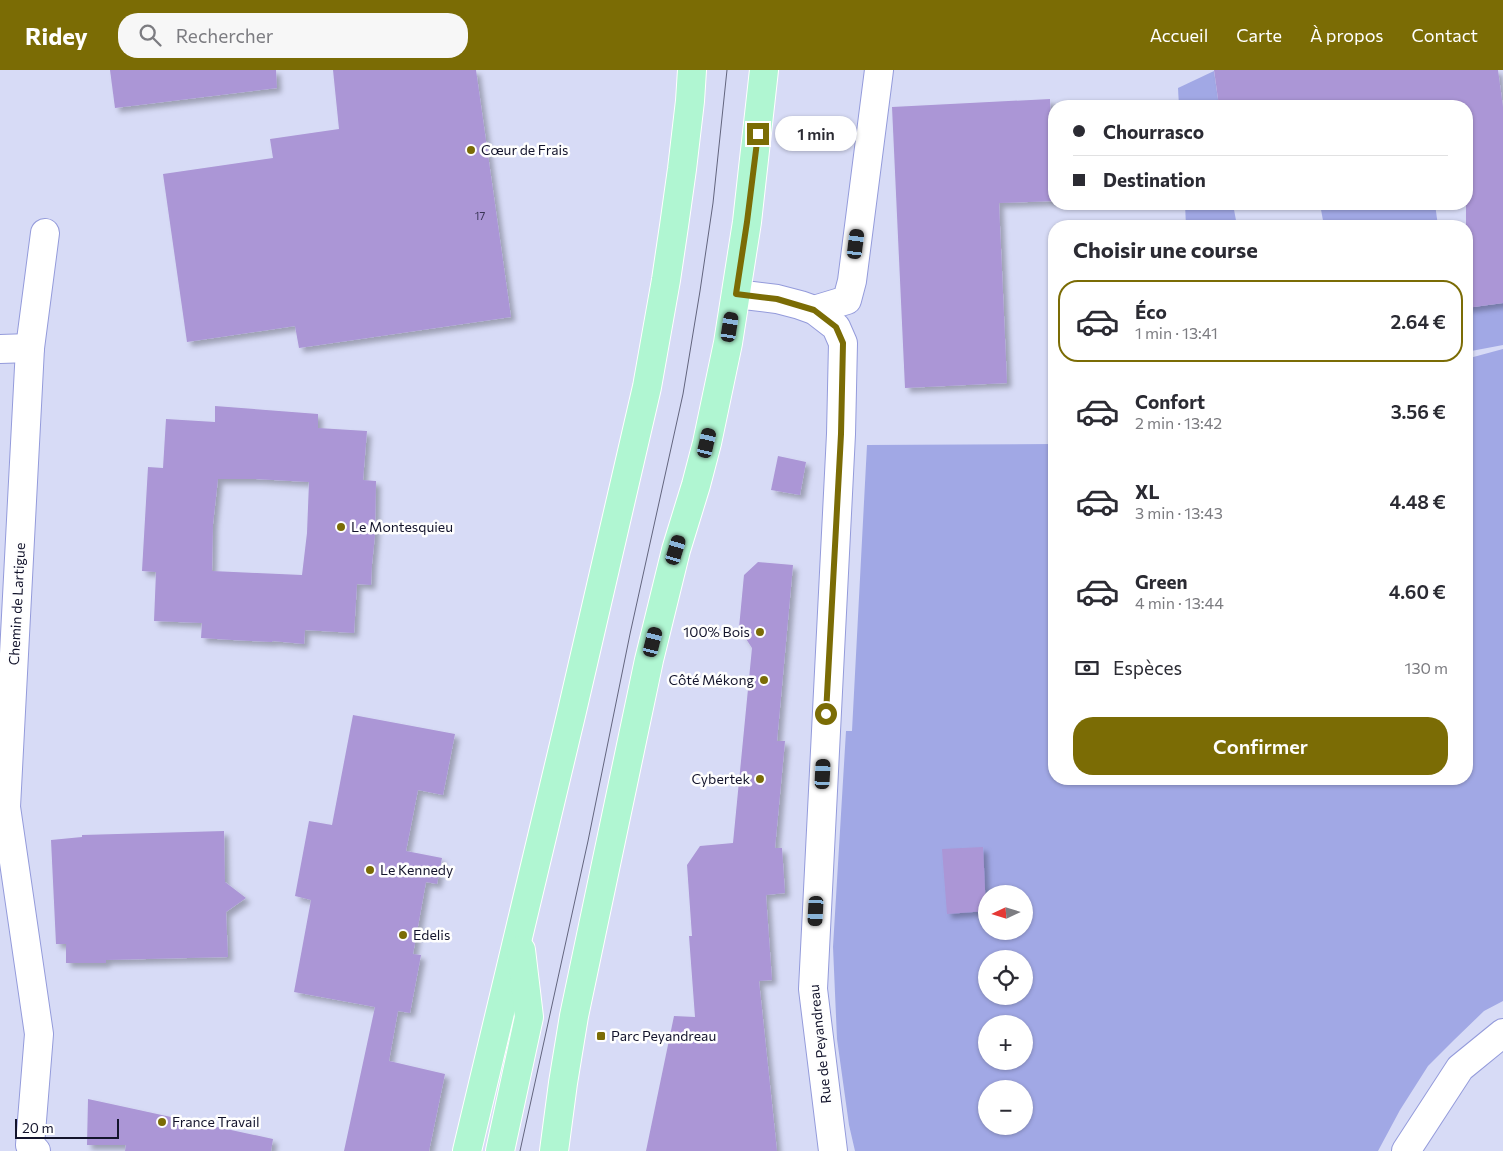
<!DOCTYPE html>
<html lang="fr">
<head>
<meta charset="utf-8">
<style>
  body { margin:0; font-family:Commissioner,sans-serif; background:#f7f7f7; color:#2b2b33; height:100vh; display:flex; flex-direction:column; font-size:19px; white-space:nowrap }
  * { box-sizing:border-box; margin:0 }
  p { font-size:16px; color:#7c7c81 }
  .icon { flex:none; width:28px; height:28px; fill:none; stroke:currentColor; stroke-width:2; stroke-linecap:round; stroke-linejoin:round }
  .map { position:relative; flex:1; overflow:hidden }
  .side { position:absolute; left:1048px; top:150px; width:425px; height:565px; display:flex; flex-direction:column; background:#fff; border-radius:20px; box-shadow:0 1px 4px #0004 }
  .side>* { flex:none }
  .hud { position:absolute; left:1048px; top:30px; width:425px; height:110px; border-radius:20px; box-shadow:0 1px 4px #0004; display:grid; align-content:center; height:110px; padding:0 25px; background:#fff }
  .needle { width:32px; rotate:266deg }
  .tools { position:absolute; left:978px; top:815px; display:grid; gap:10px }
  .tools a { display:grid; place-items:center; width:55px; height:55px; border-radius:50%; background:#fff; box-shadow:0 1px 4px #0004; font-size:25px }
  .scale { position:absolute; left:15px; bottom:12px; width:104px; box-sizing:border-box; padding-left:5px; border:2px solid #13142c; border-top:0; font-size:14px; line-height:18px; white-space:nowrap; color:#13142c; -webkit-text-stroke:4px #fefefe; paint-order:stroke }
  .end { position:absolute; width:22px; height:22px; margin:-11px; border:6px solid #7b6c05; background:#fff; box-shadow:0 0 0 2px #fff }
  .from { border-radius:50% }
  .bubble { position:absolute; height:35px; border-radius:18px; background:#fff; box-shadow:0 1px 4px #0004; font-size:16px; font-weight:600; line-height:35px; text-align:center }
  .car { position:absolute; width:15px; height:30px; margin:-15px -8px; border-radius:6px; box-shadow:0 0 4px 1px #0007; background:linear-gradient(#222 24%,#8ab4d8 0 40%,#222 0 76%,#8ab4d8 0 86%,#222 0) }
  .hud b { display:flex; align-items:center; gap:18px; height:48px; font-size:19px }
  .hud b+b { border-top:1px solid #e1e1e2 }
  .hud i { width:12px; height:12px; background:#2b2b33 }
  ul { padding:0; list-style:none }
  li { display:flex; align-items:center; gap:15px; height:82px; margin:0 10px 8px; padding:0 15px; border:2px solid transparent; border-radius:20px }
  li div { flex:1 }
  li b { display:block; font-size:19px }
  li em { font-style:normal; font-weight:600 }
  li.active { border-color:#7b6c05 }
  li>.icon { width:45px; height:45px; stroke-width:1.5 }
  h2 { padding:0 25px; font-size:22px; line-height:60px }
  .pay { display:flex; align-items:center; gap:12px; height:55px; padding:0 25px; font-size:19px }
  .pay p { margin-inline-start:auto }
  .button { display:flex; gap:10px; margin-top:auto; padding:10px 25px }
  .button a { flex:1; height:58px; border-radius:20px; background:#7b6c05; color:#fff; font-size:20px; font-weight:600; line-height:58px; text-align:center }
  header { display:flex; align-items:center; gap:30px; box-sizing:border-box; height:70px; padding:0 25px; background:#7b6c05; color:#fff }
  header strong { font-size:24px }
  nav { display:flex; gap:28px; margin-inline-start:auto; font-size:18px }
  .search { width:350px; height:45px; background:#f7f7f7; display:flex; align-items:center; gap:12px; box-sizing:border-box; padding:0 18px; border-radius:20px; color:#7c7c81; font-size:19px }
  .map>svg:first-child { display:block }
</style>
</head>
<body>
<header>
<strong>Ridey</strong>
<div class="search"><svg class="icon" aria-label="search" viewBox="0 0 24 24"><circle cx="10" cy="10" r="6"/><path d="M15 15l6 6"/></svg>Rechercher</div>
<nav><a>Accueil</a><a>Carte</a><a>À propos</a><a>Contact</a></nav>
</header>
<div class="map">
<svg width="1503" height="1081" viewBox="0 0 1503 1081">
  <defs>
    <filter id="shadow"><feDropShadow dx="4.5" dy="4.5" stdDeviation="2.5" flood-color="#0004"/></filter>
  </defs>
  <rect width="100%" height="100%" fill="#d7dbf6"/>
  <g fill="#a1a8e5" fill-rule="evenodd">
    <polygon points="1214,1 1219,36 1179,36 1178,18"/>
    <polygon points="1185,134 1233,134 1237,156 1186,156"/>
    <polygon points="1320,134 1435,134 1438,156 1324,156"/>
    <polygon points="1503,233 1503,275 1466,282 1466,238"/>
    <path d="M1503,279v652l-19,10 -30,29 -26,26 -28,44 -22,41h-523l-6,-26 -12,-86 -4,-92 13,-216h6l15,-286 187,-1v335h412v-420zM986,824h38v37h-38zM986,889h38v37h-38zM986,954h38v37h-38zM986,1019h38v37h-38z"/>
  </g>
  <g fill="#ab96d6" fill-rule="evenodd" filter="url(#shadow)">
    <polygon points="110,0 276,0 277,18 115,38"/>
    <polygon points="333,0 476,0 511,247 299,278 295,256 187,272 163,104 273,88 270,69 339,59"/>
    <polygon points="1214,0 1498,0 1503,37 1503,233 1466,238 1466,36 1219,36"/>
    <polygon points="1050,29 1054,131 999,133 1007,313 905,318 892,37"/>
    <path d="M215,336l103,8v14l49,3 -4,49 13,1 -1,54 -3,29 -1,21 -14,-1 -3,49 -49,-3 -1,14 -31,-3 -1,1 -39,-2 -32,-2 1,-15 -48,-2 2,-49 -14,-1 6,-104 15,1 3,-49 49,3zM218,409h38l53,3 -2,51 -5,42 -90,-4 1,-47z"/>
    <polygon points="778,386 806,392 800,425 771,420"/>
    <polygon points="758,492 793,495 777,671 785,671 775,778 782,778 785,823 766,825 772,910 759,911 777,1081 646,1081 674,946 695,947 689,866 692,866 687,795 700,776 733,773 752,578 739,558 744,505"/>
    <polygon points="353,645 455,664 443,725 418,720 406,781 442,788 437,814 426,812 413,884 421,885 410,943 398,941 389,991 445,1004 429,1081 344,1081 375,937 294,922 311,830 295,826 309,751 332,755"/>
    <polygon points="224,761 225,812 246,828 226,842 228,887 106,890 106,893 66,893 66,874 56,874 51,770 82,767 82,765"/>
    <polygon points="983,777 986,841 947,844 942,779"/>
    <polygon points="88,1029 273,1069 271,1081 125,1081 126,1075 87,1075"/>
  </g>
  <g fill="none" stroke-linecap="round" stroke-linejoin="round">
    <g stroke="#949bdb" stroke-width="30">
      <g id="minor">
        <polyline points="736,224 777,229 800,235 814,240 836,257 843,273 841,364 813,919 833,1081"/>
        <polyline points="814,240 847,230 852,211 879,0"/>
        <polyline points="0,279 30,278"/>
        <polyline points="36,1081 30,1075 39,964 6,737 30,278 45,163"/>
        <polyline points="1406,1081 1460,998 1503,963"/>
      </g>
    </g>
    <g stroke="#fff" stroke-width="30">
      <g id="major">
        <polyline points="467,1081 572,641 647,317 666,210 674,156 682,99 690,31 692,0"/>
        <polyline points="500,1081 529,947 521,880"/>
        <polyline points="554,1081 563,1013 574,946 649,590 676,480 696,415 707,373 728,273 747,152 764,0"/>
      </g>
    </g>
    <use href="#minor" stroke="#fff" stroke-width="28"/>
    <use href="#major" stroke="#b0f6d2" stroke-width="28"/>
    <polyline stroke="#62647d" stroke-width="1" points="520,1081 588,771 630,564 683,324 700,221 713,133 727,0"/>
  </g>
  <g fill="none" stroke-linecap="round" stroke-linejoin="round">
    <polyline stroke="#7b6c05" stroke-width="6" points="758,64 747,152 736,224 777,229 814,240 836,257 843,273 841,364 826,644"/>
  </g>
  <g fill="#7b6c05" stroke="#fefefe" stroke-width="2">
    <circle cx="471" cy="80" r="5"/>
    <circle cx="341" cy="457" r="5"/>
    <circle cx="760" cy="562" r="5"/>
    <circle cx="764" cy="610" r="5"/>
    <circle cx="760" cy="709" r="5"/>
    <circle cx="370" cy="800" r="5"/>
    <circle cx="403" cy="865" r="5"/>
    <rect x="596" y="961" width="10" height="10" rx="2.5"/>
    <circle cx="162" cy="1052" r="5"/>
  </g>
  <g text-anchor="middle" stroke-width="5" stroke-linejoin="round" paint-order="stroke">
    <g font-size="11" fill="#393456">
      <text x="480" y="150">17</text>
    </g>
    <g font-size="14" fill="#13142c" stroke="#fefefe" text-anchor="start">
      <text x="481" y="85">Cœur de Frais</text>
      <text x="351" y="462">Le Montesquieu</text>
      <text x="750" y="567" text-anchor="end">100% Bois</text>
      <text x="754" y="615" text-anchor="end">Côté Mékong</text>
      <text x="750" y="714" text-anchor="end">Cybertek</text>
      <text x="380" y="805">Le Kennedy</text>
      <text x="413" y="870">Edelis</text>
      <text x="611" y="971">Parc Peyandreau</text>
      <text x="172" y="1057">France Travail</text>
    </g>
    <g font-size="14" fill="#13142c" stroke="#fefefe">
      <text transform="translate(17 534) rotate(-87)" y="5">Chemin de Lartigue</text>
      <text transform="translate(820 974) rotate(-96)" y="5">Rue de Peyandreau</text>
    </g>
  </g>
</svg>
<div class="tools">
<a><svg class="needle" viewBox="-14 -14 28 28"><path d="M0-13l5 13h-10z" fill="#e53935"/><path d="M0 13l5-13h-10z" fill="#7c7c81"/></svg></a>
<a><svg class="icon" aria-label="locate" viewBox="0 0 24 24"><circle cx="12" cy="12" r="6"/><path d="M12 2v4M12 18v4M2 12h4M18 12h4"/></svg></a>
<a>+</a>
<a>−</a>
</div>
<div class="scale">20 m</div>
<i class="end from" style="left:826px;top:644px"></i>
<i class="end" style="left:758px;top:64px"></i>
<div class="bubble" style="left:775px;top:46px;width:82px">1 min</div>
<i class="car" style="left:856px;top:174px;rotate:7deg"></i>
<i class="car" style="left:730px;top:257px;rotate:9deg"></i>
<i class="car" style="left:707px;top:373px;rotate:13deg"></i>
<i class="car" style="left:676px;top:480px;rotate:17deg"></i>
<i class="car" style="left:653px;top:572px;rotate:14deg"></i>
<i class="car" style="left:823px;top:704px;rotate:3deg"></i>
<i class="car" style="left:816px;top:841px;rotate:183deg"></i>
<div class="hud">
<b><i class="from"></i>Chourrasco</b>
<b><i></i>Destination</b>
</div>
<section class="side">
<h2>Choisir une course</h2>
<ul>
<li class="active"><svg class="icon" aria-label="car" viewBox="0 0 24 24"><path d="M5 17H2v-5l4-1 3-4h7l3 4 3 1v5h-3M9 17h6M6 11h13"/><circle cx="7" cy="17" r="2"/><circle cx="17" cy="17" r="2"/></svg><div><b>Éco</b><p>1 min · 13:41</p></div><em>2.64 €</em></li>
<li><svg class="icon" aria-label="car" viewBox="0 0 24 24"><path d="M5 17H2v-5l4-1 3-4h7l3 4 3 1v5h-3M9 17h6M6 11h13"/><circle cx="7" cy="17" r="2"/><circle cx="17" cy="17" r="2"/></svg><div><b>Confort</b><p>2 min · 13:42</p></div><em>3.56 €</em></li>
<li><svg class="icon" aria-label="car" viewBox="0 0 24 24"><path d="M5 17H2v-5l4-1 3-4h7l3 4 3 1v5h-3M9 17h6M6 11h13"/><circle cx="7" cy="17" r="2"/><circle cx="17" cy="17" r="2"/></svg><div><b>XL</b><p>3 min · 13:43</p></div><em>4.48 €</em></li>
<li><svg class="icon" aria-label="car" viewBox="0 0 24 24"><path d="M5 17H2v-5l4-1 3-4h7l3 4 3 1v5h-3M9 17h6M6 11h13"/><circle cx="7" cy="17" r="2"/><circle cx="17" cy="17" r="2"/></svg><div><b>Green</b><p>4 min · 13:44</p></div><em>4.60 €</em></li>
</ul>
<div class="pay"><svg class="icon" aria-label="cash" viewBox="0 0 24 24"><path d="M3 7h18v10H3z"/><circle cx="12" cy="12" r="2"/></svg>Espèces<p>130 m</p></div>
<div class="button"><a>Confirmer</a></div>
</section>
</div>
</body>
</html>
